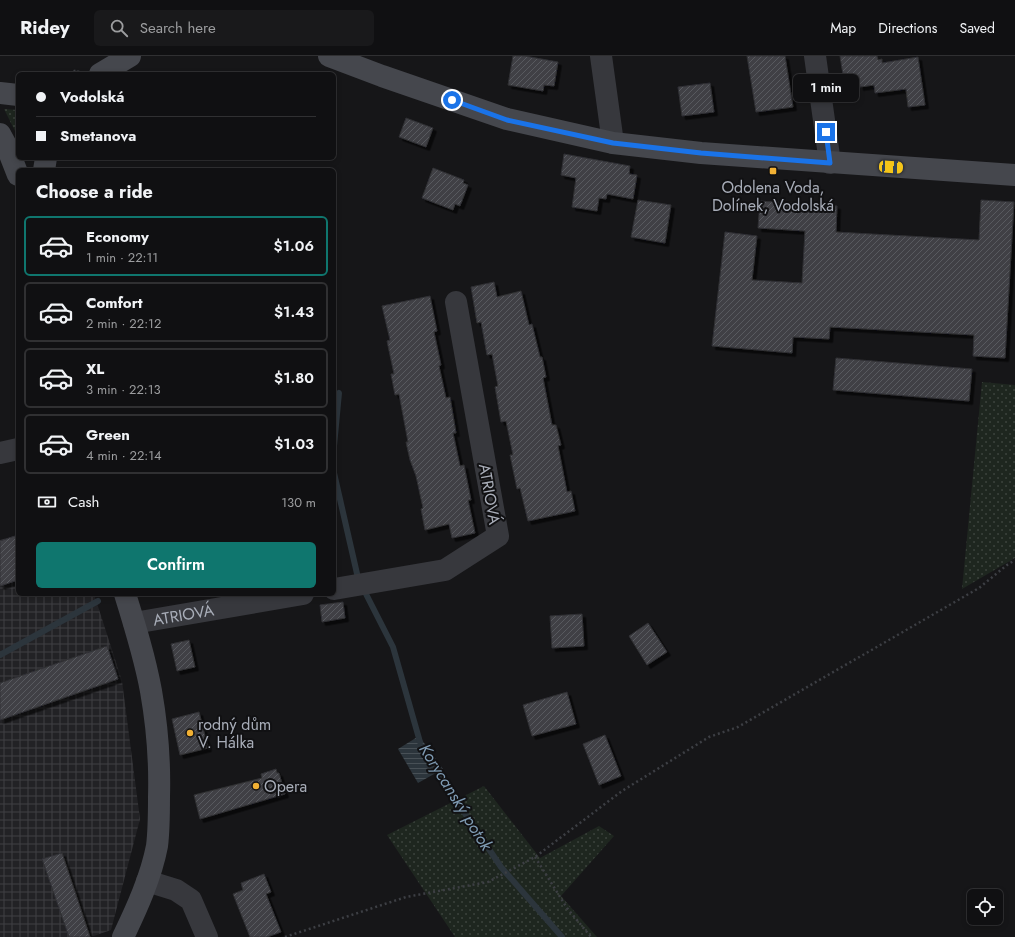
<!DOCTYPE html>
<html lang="en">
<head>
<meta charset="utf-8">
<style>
  body { margin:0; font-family:Jost,sans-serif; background:#19191b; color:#f1f3f6; height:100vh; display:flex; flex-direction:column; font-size:15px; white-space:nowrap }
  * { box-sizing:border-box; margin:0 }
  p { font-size:13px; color:#9c9d9f }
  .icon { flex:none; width:22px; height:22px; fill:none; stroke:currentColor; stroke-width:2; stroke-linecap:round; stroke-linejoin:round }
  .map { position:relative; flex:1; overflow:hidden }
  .drawer { position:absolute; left:16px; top:112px; width:320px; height:428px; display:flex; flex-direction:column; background:#101012; border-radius:6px; box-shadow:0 2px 6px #0003,0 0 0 1px #303032 }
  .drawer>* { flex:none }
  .banner { position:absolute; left:16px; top:16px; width:320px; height:88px; border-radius:6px; box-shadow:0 2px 6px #0003,0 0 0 1px #303032; display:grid; align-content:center; height:88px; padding:0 20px; background:#101012 }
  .buttons { position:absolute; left:967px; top:833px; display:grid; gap:8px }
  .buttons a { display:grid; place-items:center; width:36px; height:36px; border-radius:6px; background:#101012; box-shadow:0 2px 6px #0003,0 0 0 1px #303032; font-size:20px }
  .end { position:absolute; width:18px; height:18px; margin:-9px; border:5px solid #1a73e8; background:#fff; box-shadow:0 0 0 2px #fff }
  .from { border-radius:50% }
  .bubble { position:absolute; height:28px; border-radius:6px; background:#101012; box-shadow:0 2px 6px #0003,0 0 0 1px #303032; font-size:13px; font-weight:600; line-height:28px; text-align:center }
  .car { position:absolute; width:12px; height:24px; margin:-12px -6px; border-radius:5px; box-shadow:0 0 3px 1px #0007; background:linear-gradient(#f5c518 24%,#345 0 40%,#f5c518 0 76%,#345 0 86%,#f5c518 0) }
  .banner b { display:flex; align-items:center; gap:14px; height:38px; font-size:15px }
  .banner b+b { border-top:1px solid #303032 }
  .banner i { width:10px; height:10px; background:#f1f3f6 }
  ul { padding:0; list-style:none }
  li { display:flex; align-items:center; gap:12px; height:60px; margin:0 8px 6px; padding:0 12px; border:2px solid #303032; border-radius:6px }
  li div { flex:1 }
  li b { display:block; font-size:15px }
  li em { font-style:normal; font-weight:600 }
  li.selected { border-color:#0f766e }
  li>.icon { width:36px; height:36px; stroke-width:1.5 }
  h2 { padding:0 20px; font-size:18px; line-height:48px }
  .pay { display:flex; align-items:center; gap:10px; height:44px; padding:0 20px; font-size:15px }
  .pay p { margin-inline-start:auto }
  .primary-button { display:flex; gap:8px; margin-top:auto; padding:8px 20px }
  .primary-button a { flex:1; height:46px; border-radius:6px; background:#0f766e; color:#fff; font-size:16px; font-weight:600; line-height:46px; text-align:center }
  header { display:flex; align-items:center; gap:24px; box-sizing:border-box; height:56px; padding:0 20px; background:#101012; border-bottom:1px solid #303032 }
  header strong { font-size:19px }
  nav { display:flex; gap:22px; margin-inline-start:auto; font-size:14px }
  .search { width:280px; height:36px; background:#19191b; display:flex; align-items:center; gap:10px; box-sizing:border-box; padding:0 14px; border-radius:6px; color:#9c9d9f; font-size:15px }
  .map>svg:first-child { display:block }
</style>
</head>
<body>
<header>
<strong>Ridey</strong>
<div class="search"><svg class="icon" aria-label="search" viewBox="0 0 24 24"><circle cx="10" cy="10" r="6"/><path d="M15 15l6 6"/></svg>Search here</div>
<nav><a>Map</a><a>Directions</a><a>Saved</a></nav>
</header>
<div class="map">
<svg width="1015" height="881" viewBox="0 0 1015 881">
  <defs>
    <pattern id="industrial-grid" width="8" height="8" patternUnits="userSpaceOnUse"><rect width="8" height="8" fill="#222225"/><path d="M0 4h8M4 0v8" fill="none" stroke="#3f3f43"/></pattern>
    <pattern id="grass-dots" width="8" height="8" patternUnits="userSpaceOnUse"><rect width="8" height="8" fill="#1e261f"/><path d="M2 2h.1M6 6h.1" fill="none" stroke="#3c433d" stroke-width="1.8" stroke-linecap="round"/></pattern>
    <pattern id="water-rules" width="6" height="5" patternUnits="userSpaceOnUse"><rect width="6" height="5" fill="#2c353c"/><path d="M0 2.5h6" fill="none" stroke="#485056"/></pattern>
    <pattern id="building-hatch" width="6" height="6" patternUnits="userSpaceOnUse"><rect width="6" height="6" fill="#404145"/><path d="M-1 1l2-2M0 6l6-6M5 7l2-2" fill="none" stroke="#595a5e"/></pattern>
    <filter id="shadow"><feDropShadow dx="3.5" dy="3.5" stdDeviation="0" flood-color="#0009"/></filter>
  </defs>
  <rect width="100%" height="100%" fill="#161618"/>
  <polygon fill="url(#industrial-grid)" points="18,479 18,538 94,538 122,625 140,763 111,874 91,881 0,881 0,484"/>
  <g fill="url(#grass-dots)">
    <polygon points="4,53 18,54 18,81"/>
    <polygon points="982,326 1015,329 1015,502 962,533"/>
    <polygon points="484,730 540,802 599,770 614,780 561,840 597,881 455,881 387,779"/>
  </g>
  <polygon fill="url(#water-rules)" points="419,680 443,713 418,727 398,693"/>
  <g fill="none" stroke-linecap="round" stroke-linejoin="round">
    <g stroke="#2c353c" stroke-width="6">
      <polyline points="334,345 339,337 334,390"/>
      <polyline points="334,417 358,522"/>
      <polyline points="366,538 393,591 420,686"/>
      <polyline points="0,599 98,545"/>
      <polyline points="433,710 501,811 562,881"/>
    </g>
  </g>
  <g fill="url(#building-hatch)" stroke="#303034" filter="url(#shadow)">
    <polygon points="513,0 525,0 558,6 554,30 544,29 543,35 508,29"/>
    <polygon points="747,0 785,0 793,51 756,56"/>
    <polygon points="840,0 877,0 878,4 882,3 882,7 918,1 925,49 908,51 906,33 875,37 874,29 860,31 859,22 844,25"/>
    <polygon points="710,27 714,56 682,60 678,31"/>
    <polygon points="406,62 433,72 426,91 399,81"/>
    <polygon points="564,98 630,110 629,118 637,119 633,143 607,138 606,143 599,142 597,155 572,151 576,122 561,119"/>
    <polygon points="433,112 464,124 463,127 468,129 460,150 455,148 453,154 422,142"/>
    <polygon points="638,144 671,149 665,187 631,181"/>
    <polygon points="981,144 1014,146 1005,302 973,300 974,279 830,271 829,283 793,281 792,297 712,290 725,176 757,180 752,224 802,227 805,175 758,172 760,145 837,150 836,176 979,184"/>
    <polygon points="494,226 497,241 521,235 529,269 532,268 540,301 542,301 546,321 543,322 552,369 556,369 561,389 558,390 567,436 571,435 575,455 528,465 520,432 517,433 510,399 513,399 506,365 501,366 495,331 498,330 492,298 487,299 481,266 477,267 471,231"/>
    <polygon points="430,240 437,275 434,276 441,309 439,310 446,342 450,341 456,377 453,377 460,410 464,409 471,444 468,444 475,477 452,482 449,468 425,474 421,453 423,452 416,420 410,404 406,386 408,386 399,338 395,339 391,318 394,318 387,285 390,284 382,250"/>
    <polygon points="836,302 972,313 969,345 833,334"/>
    <polygon points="18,479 18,524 0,530 0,485"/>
    <polygon points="343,546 345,562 322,566 320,549"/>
    <polygon points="582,558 584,590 552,592 550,560"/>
    <polygon points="648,567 667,596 647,609 629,580"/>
    <polygon points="189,584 195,611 177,615 171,588"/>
    <polygon points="107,590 118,623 0,664 0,627"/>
    <polygon points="567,636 576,668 532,680 523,649"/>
    <polygon points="199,656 208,692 180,699 172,663"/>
    <polygon points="605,679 621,720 599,729 583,688"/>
    <polygon points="276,713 277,717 279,717 285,738 200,763 194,739 262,722 261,718"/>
    <polygon points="62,797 90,881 69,881 42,803"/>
    <polygon points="264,818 271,836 266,838 281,876 267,881 250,881 233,838 243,834 241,827"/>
  </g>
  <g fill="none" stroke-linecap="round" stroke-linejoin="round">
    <g stroke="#3d3f44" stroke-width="2.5" stroke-dasharray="2 3" stroke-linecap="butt">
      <polyline points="64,18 78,14 78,16"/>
      <polyline points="535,801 567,852 591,881"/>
      <polyline points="285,881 406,841 488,826 535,801 622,735 709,681 738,671 979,532 1007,509 1015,504"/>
    </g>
    <g stroke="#37383d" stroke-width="22">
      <polyline points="601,0 613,87"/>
      <polyline points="815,0 830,107"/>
      <polyline points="0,397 18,393"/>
      <polyline points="334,533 445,514 498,480 456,246"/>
      <path id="s1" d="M134,567l169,-29"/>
      <polyline points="147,825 176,834 191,844 207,881"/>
    </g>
    <g stroke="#45474d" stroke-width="22">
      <polyline points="329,0 382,20 507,63 613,87 701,97 1015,119"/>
      <polyline points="100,18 130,0"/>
      <polyline points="0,37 18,39"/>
      <polyline points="0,78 7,91 18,119"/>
      <polyline points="44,114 46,102"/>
      <path d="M123,881c14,-29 28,-60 34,-91 2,-16 2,-33 2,-49 1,-35 -2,-72 -8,-106 -6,-33 -16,-65 -26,-97"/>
    </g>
  </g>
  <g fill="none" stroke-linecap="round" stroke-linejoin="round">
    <polyline stroke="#1a73e8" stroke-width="5" points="452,44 507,64 613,87 701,97 830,107 826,76"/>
  </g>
  <g fill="#f2b134" stroke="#111113" stroke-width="1.5">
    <rect x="769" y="111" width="8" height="8" rx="2"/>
    <circle cx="190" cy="677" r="4"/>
    <circle cx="256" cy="730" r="4"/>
  </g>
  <g text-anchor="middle" stroke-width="4" stroke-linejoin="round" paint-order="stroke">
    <g font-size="16" fill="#a8adb8" stroke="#111113" text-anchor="start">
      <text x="773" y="137" text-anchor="middle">Odolena Voda,<tspan x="773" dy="18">Dolínek, Vodolská</tspan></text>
      <text x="198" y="674">rodný dům<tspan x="198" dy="18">V. Hálka</tspan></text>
      <text x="264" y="736">Opera</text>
    </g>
    <g font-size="16" fill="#a8adb8" stroke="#111113">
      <text transform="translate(490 438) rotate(80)" y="6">ATRIOVÁ</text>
      <text dy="6" stroke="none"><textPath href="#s1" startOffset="50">ATRIOVÁ</textPath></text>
    </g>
    <g font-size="17" font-style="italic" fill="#7f9bb3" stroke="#111113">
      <text transform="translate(456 741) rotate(58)" y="6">Korycanský potok</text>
    </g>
  </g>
</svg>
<div class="buttons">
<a><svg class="icon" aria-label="locate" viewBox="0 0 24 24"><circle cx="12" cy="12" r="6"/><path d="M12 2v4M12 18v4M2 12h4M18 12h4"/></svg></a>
</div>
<i class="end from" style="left:452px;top:44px"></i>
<i class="end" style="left:826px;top:76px"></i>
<div class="bubble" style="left:793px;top:18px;width:66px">1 min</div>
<i class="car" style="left:891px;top:111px;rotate:94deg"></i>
<div class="banner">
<b><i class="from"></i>Vodolská</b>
<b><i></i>Smetanova</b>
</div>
<section class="drawer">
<h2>Choose a ride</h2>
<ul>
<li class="selected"><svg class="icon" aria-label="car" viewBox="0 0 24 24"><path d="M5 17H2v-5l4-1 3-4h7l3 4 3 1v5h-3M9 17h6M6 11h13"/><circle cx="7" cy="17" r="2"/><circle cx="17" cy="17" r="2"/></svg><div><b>Economy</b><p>1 min · 22:11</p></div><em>$1.06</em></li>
<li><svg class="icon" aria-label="car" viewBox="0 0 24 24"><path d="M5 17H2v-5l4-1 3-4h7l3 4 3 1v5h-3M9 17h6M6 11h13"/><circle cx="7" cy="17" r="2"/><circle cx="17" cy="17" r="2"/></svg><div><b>Comfort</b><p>2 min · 22:12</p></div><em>$1.43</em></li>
<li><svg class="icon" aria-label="car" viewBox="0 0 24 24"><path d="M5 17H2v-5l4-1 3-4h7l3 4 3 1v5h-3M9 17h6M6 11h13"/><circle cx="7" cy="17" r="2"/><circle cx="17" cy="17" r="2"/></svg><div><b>XL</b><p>3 min · 22:13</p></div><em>$1.80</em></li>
<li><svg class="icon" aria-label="car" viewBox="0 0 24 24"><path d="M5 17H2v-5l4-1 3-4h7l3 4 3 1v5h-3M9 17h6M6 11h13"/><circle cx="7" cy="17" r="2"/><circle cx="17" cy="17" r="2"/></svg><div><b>Green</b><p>4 min · 22:14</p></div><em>$1.03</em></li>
</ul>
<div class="pay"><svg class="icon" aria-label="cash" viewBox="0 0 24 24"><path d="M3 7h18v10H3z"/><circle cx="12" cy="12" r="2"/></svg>Cash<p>130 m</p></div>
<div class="primary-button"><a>Confirm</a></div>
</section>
</div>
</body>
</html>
